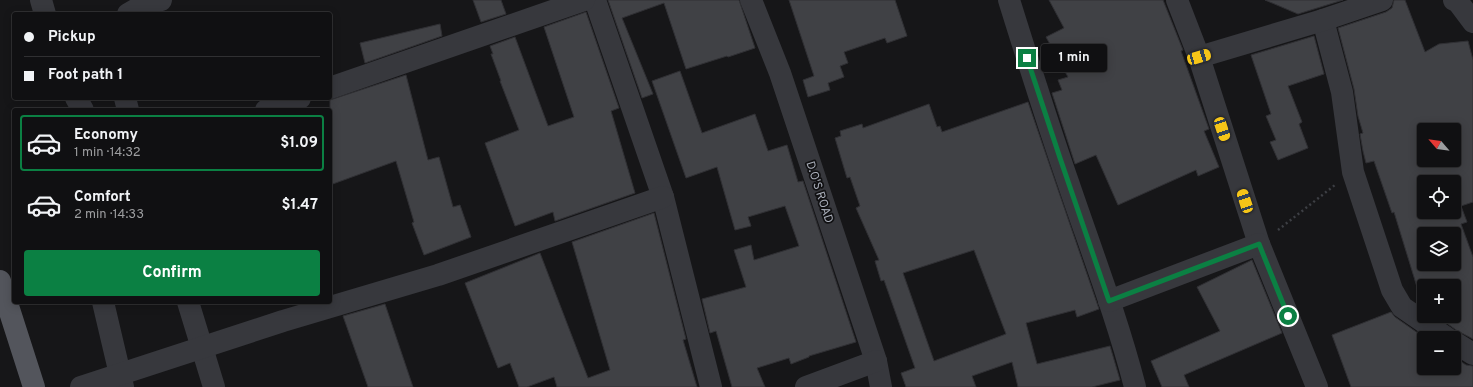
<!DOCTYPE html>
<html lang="en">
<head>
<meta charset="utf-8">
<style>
  body { margin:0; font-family:Overpass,sans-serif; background:#1e1e20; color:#f1f3f6; height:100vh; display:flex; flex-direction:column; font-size:15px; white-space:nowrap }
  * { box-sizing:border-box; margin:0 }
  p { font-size:13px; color:#9c9d9f }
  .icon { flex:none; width:22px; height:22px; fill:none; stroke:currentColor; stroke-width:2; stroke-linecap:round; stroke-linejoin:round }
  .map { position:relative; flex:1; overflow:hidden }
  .drawer { position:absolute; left:12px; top:108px; width:320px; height:196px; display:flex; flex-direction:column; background:#101012; border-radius:4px; box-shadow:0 2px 10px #0003,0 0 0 1px #303032 }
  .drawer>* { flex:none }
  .banner { position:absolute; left:12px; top:12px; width:320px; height:88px; border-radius:4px; box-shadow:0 2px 10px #0003,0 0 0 1px #303032; display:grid; align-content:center; height:88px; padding:0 12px; background:#101012 }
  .needle { width:26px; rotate:298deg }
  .controls { position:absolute; left:1417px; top:123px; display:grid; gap:8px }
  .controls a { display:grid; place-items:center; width:44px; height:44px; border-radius:4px; background:#101012; box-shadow:0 2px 10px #0003,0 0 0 1px #303032; font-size:20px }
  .end { position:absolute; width:18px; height:18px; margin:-9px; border:5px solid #0b8043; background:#fff; box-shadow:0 0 0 2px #fff }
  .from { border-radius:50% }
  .bubble { position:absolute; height:28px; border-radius:4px; background:#101012; box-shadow:0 2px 10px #0003,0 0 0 1px #303032; font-size:13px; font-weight:700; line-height:28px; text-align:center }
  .car { position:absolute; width:12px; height:24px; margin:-12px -6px; border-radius:5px; box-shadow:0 0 3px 1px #0007; background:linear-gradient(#f5c518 24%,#345 0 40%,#f5c518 0 76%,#345 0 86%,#f5c518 0) }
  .banner b { display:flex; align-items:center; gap:14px; height:38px; font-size:15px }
  .banner b+b { border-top:1px solid #303032 }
  .banner i { width:10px; height:10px; background:#f1f3f6 }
  ul { padding:7px 0 0; list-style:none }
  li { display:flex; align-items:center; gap:12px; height:56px; margin:0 8px 6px; padding:0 4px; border:2px solid transparent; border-radius:4px }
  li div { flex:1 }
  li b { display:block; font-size:15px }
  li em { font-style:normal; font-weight:700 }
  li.selected { border-color:#0b8043 }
  li>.icon { width:36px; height:36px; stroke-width:1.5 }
  .primary-button { display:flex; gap:8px; margin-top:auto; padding:8px 12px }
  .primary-button a { flex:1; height:46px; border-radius:4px; background:#0b8043; color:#fff; font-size:16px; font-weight:700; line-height:46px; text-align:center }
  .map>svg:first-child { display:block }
</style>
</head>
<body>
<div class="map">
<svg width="1473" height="387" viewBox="0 0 1473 387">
  <rect width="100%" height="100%" fill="#161618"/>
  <g fill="#404145" stroke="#303034" fill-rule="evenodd">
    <polygon points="473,0 501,0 506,14 481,22"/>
    <polygon points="608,0 739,0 755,48 728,57 727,56 686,69 664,3 622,18 653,94 642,98"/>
    <polygon points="789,0 895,0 907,36 887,43 885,38 844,52 848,63 840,66 844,77 828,83 830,90 808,97 803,80 814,76"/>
    <polygon points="1049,0 1163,0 1183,50 1181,51 1209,129 1204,131 1219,167 1198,176 1196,170 1118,205 1096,155 1075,164 1052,93 1062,90 1058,80 1068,77 1046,37 1064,28"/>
    <polygon points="1265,0 1343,0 1298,14"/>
    <path d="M1394,0h11l20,52 14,-8 29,-3 5,19v142l-12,4 6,16 -6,2 12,33v82l-17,-9 -19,-14h17v-30h-30v21l-7,-5 4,-2 -27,-88 -2,1 -18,-52 -8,2 -3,-12 -3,-17 3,-1 -5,-17 -4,-27 -16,-61 48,-16 6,-4zM1424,130h30v30h-30zM1424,182h30v30h-30zM1424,234h30v30h-30z"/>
    <polygon points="586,12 619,108 611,111 635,193 555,221 553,212 515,226 485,143 519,130 500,81 501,81 491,54 493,54 490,46 515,37 548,126 574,117 544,27"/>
    <polygon points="440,24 442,36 365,63 360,43"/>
    <polygon points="1314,36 1324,74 1288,86 1302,122 1299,124 1308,148 1278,160 1270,142 1276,140 1266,116 1271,114 1251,55"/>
    <polygon points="680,71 702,133 755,114 768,151 787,145 798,182 803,181 856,342 809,356 809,357 791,364 789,358 757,368 765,387 732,387 716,331 710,333 702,299 746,287 734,250 751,245 754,260 799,246 785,206 748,217 751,226 735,230 717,167 686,178 652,81"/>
    <polygon points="406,75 428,160 439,157 453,207 460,205 471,237 424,255 412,223 414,222 396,161 330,185 330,100"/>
    <path d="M1028,102l71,207 -22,8 -2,-7 -49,13 11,41 73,-18 10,34 -28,7h-74l-6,-25 -40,14 4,11h-70l-5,-14 14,-5 -31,-88 -3,1 -6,-20 4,-1 -23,-52 4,-2 -10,-29 -3,1 -12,-40 6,-2 -1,-5 22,-7 1,4 66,-24 8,23 3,-1 2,6zM974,250l32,84 -72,27 -31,-88z"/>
    <polygon points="654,213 686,339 683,340 697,387 557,387 554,377 527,387 519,387 510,363 498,368 465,283 540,253 588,378 610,370 572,242"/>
    <polygon points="1252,260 1282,333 1184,375 1189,387 1162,387 1151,361 1220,331 1197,287"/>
    <polygon points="385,304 413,387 368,387 343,316"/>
    <polygon points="1391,312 1395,317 1425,338 1424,368 1454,368 1454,357 1466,365 1473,366 1473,387 1351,387 1332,335"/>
  </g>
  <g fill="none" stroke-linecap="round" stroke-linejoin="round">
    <polyline stroke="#3d3f44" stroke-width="2.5" stroke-dasharray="2 3" stroke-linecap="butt" points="1278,230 1335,185"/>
    <g stroke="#37383d" stroke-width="22">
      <polyline points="41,0 45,14"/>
      <polyline points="595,0 663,197 711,387"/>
      <polyline points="751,0 780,73 876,361 881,387"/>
      <path d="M1009,0c19,61 38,122 59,182 23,68 49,135 67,205"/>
      <polyline points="1177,0 1199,57 1259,244 1317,387"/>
      <polyline points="1454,0 1458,2 1473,22"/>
      <polyline points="128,14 140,7 161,0"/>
      <polyline points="1323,20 1342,92 1353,172 1392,290 1402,307 1447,338"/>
      <polyline points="1199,57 1323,20 1382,0"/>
      <polyline points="330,88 584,0"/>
      <polyline points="76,98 83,110"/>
      <polyline points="125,98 128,110"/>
      <polyline points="266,110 300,98"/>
      <polyline points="1109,301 1259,244"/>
      <polyline points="103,302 123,387"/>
      <polyline points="188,302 214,387"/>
      <polyline points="1454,342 1473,354"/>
      <polyline points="81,387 283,321 438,275 663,197"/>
      <polyline points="806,387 876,361"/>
    </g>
    <polyline stroke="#53555c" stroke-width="22" points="0,281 34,387"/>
  </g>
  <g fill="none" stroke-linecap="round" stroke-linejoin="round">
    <polyline stroke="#0b8043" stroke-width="5" points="1027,58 1060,158 1109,301 1259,244 1288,316"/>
  </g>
  <g text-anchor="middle" stroke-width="3.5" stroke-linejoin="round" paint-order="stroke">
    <g font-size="12" fill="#a8adb8" stroke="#111113">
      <text transform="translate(820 192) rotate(72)" y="4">D.O'S ROAD</text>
    </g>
  </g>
</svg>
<div class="controls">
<a><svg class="needle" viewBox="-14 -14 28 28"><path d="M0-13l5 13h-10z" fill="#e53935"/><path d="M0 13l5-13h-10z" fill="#9c9d9f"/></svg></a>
<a><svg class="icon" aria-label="locate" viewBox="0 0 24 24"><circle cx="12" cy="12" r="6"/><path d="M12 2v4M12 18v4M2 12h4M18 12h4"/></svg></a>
<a><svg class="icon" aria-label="layers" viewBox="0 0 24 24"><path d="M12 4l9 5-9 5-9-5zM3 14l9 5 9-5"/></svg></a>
<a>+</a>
<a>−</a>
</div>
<i class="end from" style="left:1288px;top:316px"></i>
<i class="end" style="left:1027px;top:58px"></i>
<div class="bubble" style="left:1041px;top:44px;width:66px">1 min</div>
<i class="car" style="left:1199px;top:57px;rotate:74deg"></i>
<i class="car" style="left:1222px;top:129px;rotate:162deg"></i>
<i class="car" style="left:1245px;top:201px;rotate:342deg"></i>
<div class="banner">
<b><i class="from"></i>Pickup</b>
<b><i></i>Foot path 1</b>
</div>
<section class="drawer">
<ul>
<li class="selected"><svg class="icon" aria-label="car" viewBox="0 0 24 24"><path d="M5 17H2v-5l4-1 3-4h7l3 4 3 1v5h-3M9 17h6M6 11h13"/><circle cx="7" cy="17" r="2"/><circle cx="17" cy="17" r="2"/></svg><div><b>Economy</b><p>1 min · 14:32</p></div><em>$1.09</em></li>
<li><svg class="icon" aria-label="car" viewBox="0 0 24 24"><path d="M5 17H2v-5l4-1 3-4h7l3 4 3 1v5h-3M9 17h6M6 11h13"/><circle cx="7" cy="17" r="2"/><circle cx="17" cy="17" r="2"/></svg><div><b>Comfort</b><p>2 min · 14:33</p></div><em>$1.47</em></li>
</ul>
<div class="primary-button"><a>Confirm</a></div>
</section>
</div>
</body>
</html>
